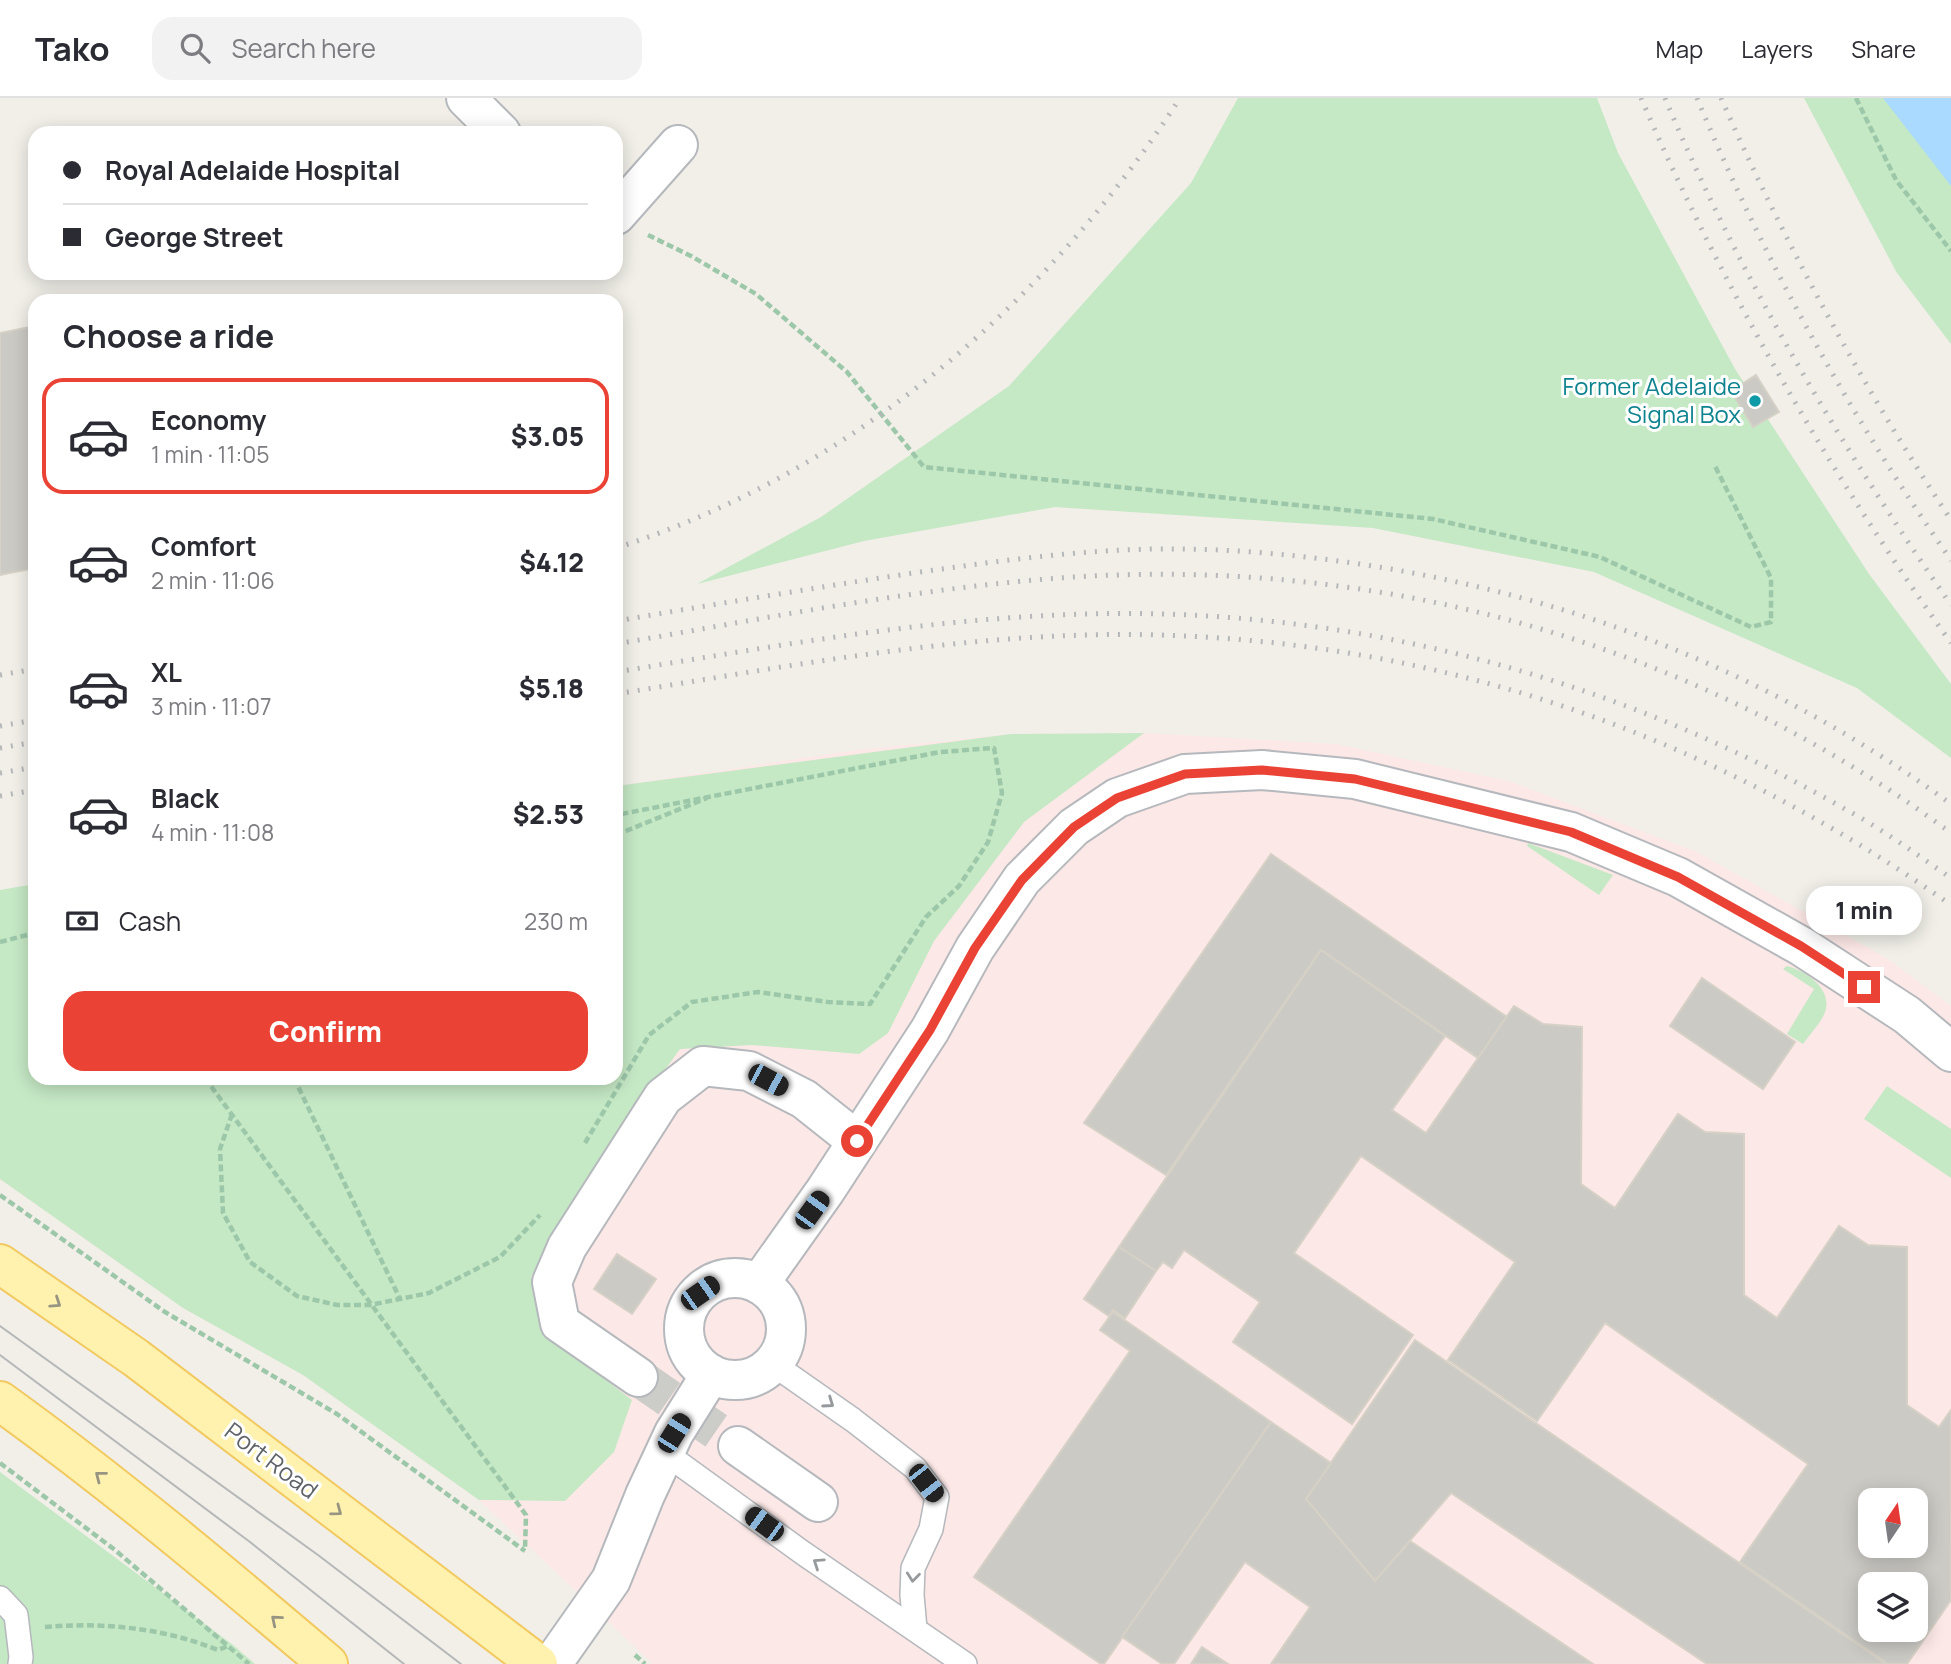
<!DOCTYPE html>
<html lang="en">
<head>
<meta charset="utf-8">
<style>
  body { margin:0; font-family:Manrope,sans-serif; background:#f2f2f3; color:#2b2b33; height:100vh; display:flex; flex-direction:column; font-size:26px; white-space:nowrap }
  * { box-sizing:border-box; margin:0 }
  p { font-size:23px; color:#7c7c81 }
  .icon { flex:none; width:38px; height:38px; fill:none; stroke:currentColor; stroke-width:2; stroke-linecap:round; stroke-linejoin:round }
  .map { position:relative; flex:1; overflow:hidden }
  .details { position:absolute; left:28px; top:196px; width:595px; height:791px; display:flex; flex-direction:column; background:#fff; border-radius:21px; box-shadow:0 4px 18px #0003 }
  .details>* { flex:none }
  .hud { position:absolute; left:28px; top:28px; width:595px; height:154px; border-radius:21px; box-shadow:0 4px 18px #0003; display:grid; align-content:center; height:154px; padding:0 35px; background:#fff }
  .needle { width:46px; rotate:13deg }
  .buttons { position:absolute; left:1858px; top:1390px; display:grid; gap:14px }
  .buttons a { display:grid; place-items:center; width:70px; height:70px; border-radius:14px; background:#fff; box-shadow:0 4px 18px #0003; font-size:35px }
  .end { position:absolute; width:32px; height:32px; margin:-16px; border:9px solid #ea4335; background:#fff; box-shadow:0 0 0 4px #fff }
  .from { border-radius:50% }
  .bubble { position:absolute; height:49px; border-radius:21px; background:#fff; box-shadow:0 4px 18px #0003; font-size:23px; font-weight:800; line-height:49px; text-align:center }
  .car { position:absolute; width:21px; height:42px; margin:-21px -10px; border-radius:9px; box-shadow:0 0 5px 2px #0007; background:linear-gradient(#222 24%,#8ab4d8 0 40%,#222 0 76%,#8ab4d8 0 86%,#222 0) }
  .hud b { display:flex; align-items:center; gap:24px; height:66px; font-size:26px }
  .hud b+b { border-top:2px solid #e1e1e2 }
  .hud i { width:18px; height:18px; background:#2b2b33 }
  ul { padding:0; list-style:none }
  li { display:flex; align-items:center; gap:21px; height:116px; margin:0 14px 10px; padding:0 21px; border:4px solid transparent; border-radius:21px }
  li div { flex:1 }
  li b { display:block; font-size:26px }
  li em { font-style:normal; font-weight:800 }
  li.selected { border-color:#ea4335 }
  li>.icon { width:63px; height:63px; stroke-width:1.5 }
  h2 { padding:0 35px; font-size:32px; line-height:84px }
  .pay { display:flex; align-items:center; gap:18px; height:77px; padding:0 35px; font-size:26px }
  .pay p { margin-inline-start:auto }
  .button { display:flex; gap:14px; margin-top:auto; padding:14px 35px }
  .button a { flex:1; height:80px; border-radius:21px; background:#ea4335; color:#fff; font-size:28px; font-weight:800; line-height:80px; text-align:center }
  header { display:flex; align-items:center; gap:42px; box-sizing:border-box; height:98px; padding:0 35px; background:#fff; border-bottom:2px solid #e1e1e2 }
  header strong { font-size:33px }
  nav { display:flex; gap:38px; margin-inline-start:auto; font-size:24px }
  .search { width:490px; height:63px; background:#f2f2f3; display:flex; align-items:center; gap:18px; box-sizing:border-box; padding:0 24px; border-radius:21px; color:#7c7c81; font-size:26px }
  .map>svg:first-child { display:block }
</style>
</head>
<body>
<header>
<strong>Tako</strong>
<div class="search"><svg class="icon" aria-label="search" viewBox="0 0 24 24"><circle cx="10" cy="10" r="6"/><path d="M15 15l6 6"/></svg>Search here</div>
<nav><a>Map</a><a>Layers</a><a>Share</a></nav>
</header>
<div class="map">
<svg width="1951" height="1566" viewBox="0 0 1951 1566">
  <rect width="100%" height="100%" fill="#f1efe8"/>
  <path fill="#fce8e6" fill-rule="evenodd" d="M1144,635l192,11 173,37 188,71 191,107 63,47v658h-1298l-174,-164 -176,-125 -120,-67 -183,-129v-289l35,-6v194h581v-292l241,-36 154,-16zM1871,1402h45v45h-45zM1871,1486h45v45h-45z"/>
  <g fill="#c5e8c5">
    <polygon points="1238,0 1597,0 1618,55 1735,271 1869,476 1951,586 1951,660 1857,590 1594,474 1373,430 1055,409 864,443 697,486 821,419 1009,288 1191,85"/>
    <polygon points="1804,0 1951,0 1951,246 1897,175"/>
    <polygon points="1144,635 1024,724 934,843 888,935 859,956 752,947 680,951 586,1081 531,1179 546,1236 632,1302 614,1354 565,1403 479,1402 303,1277 183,1210 0,1081 0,792 35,786 35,980 616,980 616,688 1011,636"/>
    <polygon points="1528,745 1613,777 1599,797 1527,748"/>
    <path d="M1787,868c19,5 46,23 38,46 -4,11 -15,22 -22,32l-16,-10 27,-45 -31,-20z"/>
    <polygon points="1887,988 1951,1031 1951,1080 1864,1021"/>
    <polygon points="0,1374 233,1547 255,1566 0,1566"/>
  </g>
  <polygon fill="#aadaff" points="1883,0 1951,0 1951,88"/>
  <g fill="#cccac5" stroke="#d6d1c6" stroke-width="2" fill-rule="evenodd">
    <polygon points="35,228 35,470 0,477 0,235"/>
    <polygon points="1756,277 1779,314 1753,329 1731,293"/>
    <polygon points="1271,756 1507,919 1478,960 1321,852 1166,1077 1084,1025"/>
    <path d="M1321,852l124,86 -53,74 34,23 88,-127 29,18 39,3 -1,157 34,24 63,-94 27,18 39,2v161l33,23 62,-92 29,19 39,2v158l32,22 12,-17v190l-44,64h-19l-148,-102 68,-98 -203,-141 -68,98 -89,-61 67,-98 -154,-106 -67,97 119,82 -61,89 -119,-82 27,-40 -76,-52 -12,18 -9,-6 -7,9 -37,-24zM1871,1402h45v45h-45zM1871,1486h45v45h-45z"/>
    <polygon points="1702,880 1795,944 1763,991 1670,928"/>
    <polygon points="1119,1149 1156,1173 1125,1220 1113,1212 1109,1218 1084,1201"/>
    <polygon points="617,1156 656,1181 632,1216 594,1191"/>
    <polygon points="1113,1214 1271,1324 1104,1566 1101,1566 974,1479 1130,1253 1100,1232"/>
    <polygon points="1415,1242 1886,1566 1707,1566 1451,1395 1375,1483 1306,1401"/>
    <polygon points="1271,1324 1331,1365 1306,1401 1375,1483 1410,1443 1593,1566 1271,1566 1310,1509 1245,1464 1174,1566 1162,1566 1122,1539"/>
    <polygon points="1202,1549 1228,1566 1191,1566"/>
  </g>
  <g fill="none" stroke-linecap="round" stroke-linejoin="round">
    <polyline stroke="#ccccc8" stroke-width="38" stroke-dasharray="38 19" stroke-linecap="butt" points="638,1279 738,1348"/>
    <g stroke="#b5b8bc" stroke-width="26">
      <g id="service">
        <polyline points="773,1266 853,1322 915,1370 937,1399 931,1431 913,1470 912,1497 915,1531"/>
        <polyline points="665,1355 803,1455 965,1566"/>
        <polyline points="0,1500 16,1517 21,1559 20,1566"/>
      </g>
    </g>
    <g stroke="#b5b8bc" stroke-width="42">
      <g id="minor">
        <polyline points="466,0 501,35"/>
        <polyline points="616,117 678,47"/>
        <circle cx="735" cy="1231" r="51"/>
        <polyline points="759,1186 825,1093 930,932 975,850 1022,781 1074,729 1117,700 1185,676 1262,672 1355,681 1571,734 1678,779 1801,848 1907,917 1951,954"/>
        <polyline points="638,1279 560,1225 552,1184 567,1149 663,999 703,968 749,973 804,1001 857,1043"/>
        <polyline points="738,1348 818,1404"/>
        <polyline points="552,1566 611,1482 645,1397 674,1335 711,1276"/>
      </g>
    </g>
    <g stroke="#f2c960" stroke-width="42">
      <g id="primary">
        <polyline points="0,1166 136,1260 538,1566"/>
        <path d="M0,1303c114,82 221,172 328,263"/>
      </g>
    </g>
    <g stroke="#9cc7a9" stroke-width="4.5" stroke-dasharray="7 3.5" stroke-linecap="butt">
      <polyline points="1856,0 1896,82 1951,153"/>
      <polyline points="648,137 691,158 756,196 847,274 924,369 1433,421 1600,459 1751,529 1771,524 1771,480 1715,368"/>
      <polyline points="616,737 707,700"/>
      <polyline points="0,844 35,835"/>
      <polyline points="205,980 526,1417 525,1452"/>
      <polyline points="294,980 400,1201"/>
      <polyline points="232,1016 220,1051 223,1115 250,1164 297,1198 337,1207 370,1207 429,1195 500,1159 540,1117"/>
      <polyline points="585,1045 649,937 692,904 758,894 828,904 870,906 926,819 959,788 988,744 1002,695 994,650 940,654 616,717"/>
      <polyline points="0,1097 165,1214 337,1316 525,1453"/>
      <polyline points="0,1365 115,1452 249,1566"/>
      <path d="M45,1529c58,-5 119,1 173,23l10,-4"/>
      <polyline points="635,1557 645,1566"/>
    </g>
    <use href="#service" stroke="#fff" stroke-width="23"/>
    <use href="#minor" stroke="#fff" stroke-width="38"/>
    <use href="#primary" stroke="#fff2af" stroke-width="38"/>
    <g stroke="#b6b7b8" stroke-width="2">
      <polyline points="0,1228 318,1457 461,1566"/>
      <polyline points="0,1257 250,1444 404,1566"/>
    </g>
    <g stroke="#b6b7b8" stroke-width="5" stroke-dasharray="2 9" stroke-linecap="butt">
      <path d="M1641,0c83,193 188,374 310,545"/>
      <path d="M1665,0c75,180 175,347 286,507"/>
      <path d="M1697,0c67,162 153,318 254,462"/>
      <path d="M1721,0c65,148 141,288 230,422"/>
      <path d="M616,450c235,-75 432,-245 564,-450"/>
      <path d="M616,523c101,-17 203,-34 304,-49 79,-11 158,-22 237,-23 66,-1 132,5 196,14 219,32 419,110 598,241"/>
      <path d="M616,546c151,-26 305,-57 458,-67 313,-20 625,69 877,256"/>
      <path d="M616,574c148,-24 295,-51 444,-57 275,-13 547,58 785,194 37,20 71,45 106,69"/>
      <polyline points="0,577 35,571"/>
      <path d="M616,596c180,-29 360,-64 543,-59 290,8 556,103 792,270"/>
      <polyline points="0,628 35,622"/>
      <polyline points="0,650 35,644"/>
      <polyline points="0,675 35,669"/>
      <polyline points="0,698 35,692"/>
    </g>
  </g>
  <defs><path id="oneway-chevron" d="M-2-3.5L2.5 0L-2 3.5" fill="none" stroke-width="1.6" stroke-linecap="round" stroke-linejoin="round" transform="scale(1.75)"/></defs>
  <g stroke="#979581">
    <use href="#oneway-chevron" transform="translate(56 1205) rotate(34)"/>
    <use href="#oneway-chevron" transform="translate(100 1378) rotate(-142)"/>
    <use href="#oneway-chevron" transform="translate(337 1413) rotate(37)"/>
    <use href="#oneway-chevron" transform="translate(276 1522) rotate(-140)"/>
  </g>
  <g stroke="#979a9d">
    <use href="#oneway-chevron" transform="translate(829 1305) rotate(35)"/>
    <use href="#oneway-chevron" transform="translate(818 1465) rotate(-146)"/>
    <use href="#oneway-chevron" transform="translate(913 1479) rotate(96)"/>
  </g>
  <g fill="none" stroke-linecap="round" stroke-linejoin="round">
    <polyline stroke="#ea4335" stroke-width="9" points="857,1043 930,932 975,850 1022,782 1074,729 1117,700 1185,676 1262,672 1355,681 1571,734 1678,779 1801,848 1864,889"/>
  </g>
  <circle fill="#0f9aa8" stroke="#fff" stroke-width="2.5" cx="1755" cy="303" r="7"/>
  <g text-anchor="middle" stroke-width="6" stroke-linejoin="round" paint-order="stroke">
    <g font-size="24" fill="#0d838f" stroke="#fff" text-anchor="end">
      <text x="1741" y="297">Former Adelaide<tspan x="1741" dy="28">Signal Box</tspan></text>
    </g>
    <g font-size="24" fill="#5f6368" stroke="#fff">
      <text transform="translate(271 1363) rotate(37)" y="8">Port Road</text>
    </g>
  </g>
</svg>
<div class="buttons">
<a><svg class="needle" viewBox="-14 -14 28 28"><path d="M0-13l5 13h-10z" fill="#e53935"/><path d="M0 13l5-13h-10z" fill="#7c7c81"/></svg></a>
<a><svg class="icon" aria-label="layers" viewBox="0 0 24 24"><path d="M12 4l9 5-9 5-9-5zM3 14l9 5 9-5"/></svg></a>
</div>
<i class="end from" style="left:857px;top:1043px"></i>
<i class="end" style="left:1864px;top:889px"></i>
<div class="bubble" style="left:1806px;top:788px;width:116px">1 min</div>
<i class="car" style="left:768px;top:982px;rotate:118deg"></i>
<i class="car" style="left:812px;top:1112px;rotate:36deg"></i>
<i class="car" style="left:700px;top:1195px;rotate:55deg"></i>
<i class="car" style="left:674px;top:1335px;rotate:32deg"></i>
<i class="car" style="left:926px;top:1385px;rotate:142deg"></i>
<i class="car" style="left:764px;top:1426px;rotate:306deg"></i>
<div class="hud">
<b><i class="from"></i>Royal Adelaide Hospital</b>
<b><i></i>George Street</b>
</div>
<section class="details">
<h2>Choose a ride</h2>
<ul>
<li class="selected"><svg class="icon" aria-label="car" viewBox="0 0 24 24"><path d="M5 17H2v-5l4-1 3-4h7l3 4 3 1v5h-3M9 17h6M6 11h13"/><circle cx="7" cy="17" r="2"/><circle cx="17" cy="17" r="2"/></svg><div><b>Economy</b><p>1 min · 11:05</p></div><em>$3.05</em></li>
<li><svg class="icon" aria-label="car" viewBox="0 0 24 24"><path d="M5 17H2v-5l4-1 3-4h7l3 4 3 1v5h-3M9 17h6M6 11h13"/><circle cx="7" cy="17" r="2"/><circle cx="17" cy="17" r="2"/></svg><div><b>Comfort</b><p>2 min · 11:06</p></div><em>$4.12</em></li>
<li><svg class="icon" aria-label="car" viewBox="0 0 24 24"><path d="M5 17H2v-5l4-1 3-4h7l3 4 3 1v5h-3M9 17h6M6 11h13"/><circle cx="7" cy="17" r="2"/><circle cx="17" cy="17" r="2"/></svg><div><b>XL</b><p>3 min · 11:07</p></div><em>$5.18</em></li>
<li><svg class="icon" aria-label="car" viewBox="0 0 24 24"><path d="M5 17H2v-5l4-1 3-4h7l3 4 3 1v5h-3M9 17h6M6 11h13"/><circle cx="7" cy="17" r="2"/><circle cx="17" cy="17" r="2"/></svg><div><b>Black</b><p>4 min · 11:08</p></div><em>$2.53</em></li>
</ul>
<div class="pay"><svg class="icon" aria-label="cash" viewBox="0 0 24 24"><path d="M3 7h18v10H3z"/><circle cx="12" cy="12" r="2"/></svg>Cash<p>230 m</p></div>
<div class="button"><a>Confirm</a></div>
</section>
</div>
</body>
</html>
